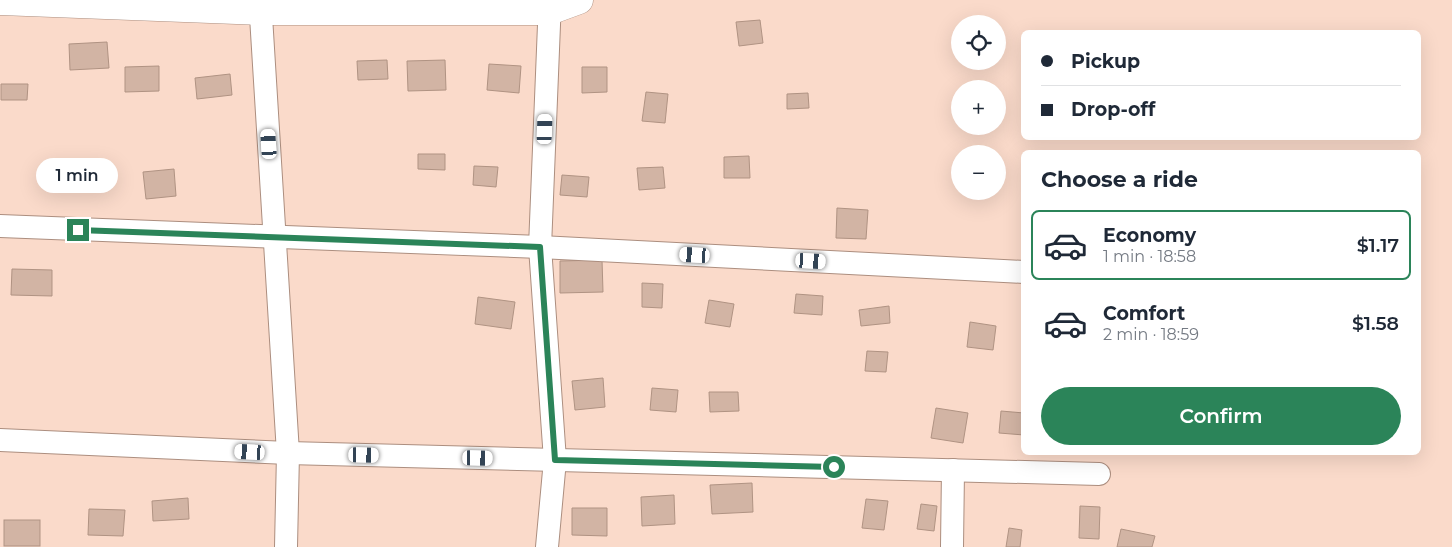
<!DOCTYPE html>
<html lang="en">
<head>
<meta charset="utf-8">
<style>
  body { margin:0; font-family:Montserrat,sans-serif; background:#f6f6f7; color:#1f2937; height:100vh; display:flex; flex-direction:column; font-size:19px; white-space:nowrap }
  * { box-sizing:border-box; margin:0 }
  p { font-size:16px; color:#747a83 }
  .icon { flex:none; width:28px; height:28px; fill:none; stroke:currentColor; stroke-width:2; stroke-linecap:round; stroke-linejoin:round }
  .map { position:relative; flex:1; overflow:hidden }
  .side { position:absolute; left:1021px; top:150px; width:400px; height:305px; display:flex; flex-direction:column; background:#fff; border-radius:8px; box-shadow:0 5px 20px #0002 }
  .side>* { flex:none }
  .hud { position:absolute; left:1021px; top:30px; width:400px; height:110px; border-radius:8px; box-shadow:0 5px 20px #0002; display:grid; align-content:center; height:110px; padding:0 20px; background:#fff }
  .tools { position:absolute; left:951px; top:15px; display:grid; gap:10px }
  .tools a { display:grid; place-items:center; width:55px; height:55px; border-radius:50%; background:#fff; box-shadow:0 5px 20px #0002; font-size:25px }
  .end { position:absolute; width:22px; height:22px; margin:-11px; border:6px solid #2b8459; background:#fff; box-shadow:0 0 0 2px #fff }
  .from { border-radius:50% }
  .bubble { position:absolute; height:35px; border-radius:18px; background:#fff; box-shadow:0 5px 20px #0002; font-size:16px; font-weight:600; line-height:35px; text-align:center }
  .car { position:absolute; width:15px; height:30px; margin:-15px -8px; border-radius:6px; box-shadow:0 0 4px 1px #0007; background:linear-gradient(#fff 24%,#345 0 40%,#fff 0 76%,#345 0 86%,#fff 0) }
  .hud b { display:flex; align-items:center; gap:18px; height:48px; font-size:19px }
  .hud b+b { border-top:1px solid #e0e1e3 }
  .hud i { width:12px; height:12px; background:#1f2937 }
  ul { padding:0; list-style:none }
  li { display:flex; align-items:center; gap:15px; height:70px; margin:0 10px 8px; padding:0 10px; border:2px solid transparent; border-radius:8px }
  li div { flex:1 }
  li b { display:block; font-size:19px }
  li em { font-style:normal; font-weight:600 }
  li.active { border-color:#2b8459 }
  li>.icon { width:45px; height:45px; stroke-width:1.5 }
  h2 { padding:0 20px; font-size:22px; line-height:60px }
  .action { display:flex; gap:10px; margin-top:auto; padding:10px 20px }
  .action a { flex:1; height:58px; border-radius:30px; background:#2b8459; color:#fff; font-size:20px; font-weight:600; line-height:58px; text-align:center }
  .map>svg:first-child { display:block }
</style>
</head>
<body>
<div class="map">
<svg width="1452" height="547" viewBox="0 0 1452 547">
  <rect width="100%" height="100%" fill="#fadaca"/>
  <g fill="#d2b4a4" stroke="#b09383">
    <polygon points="760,20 763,43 739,46 736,22"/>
    <polygon points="107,42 109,68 70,70 69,44"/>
    <polygon points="387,60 388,79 358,80 357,61"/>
    <polygon points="445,60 446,90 408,91 407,61"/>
    <polygon points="489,64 521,66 519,93 487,90"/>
    <polygon points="159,66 159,91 125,92 125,67"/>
    <polygon points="582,67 607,67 607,92 582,93"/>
    <polygon points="230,74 232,95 197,99 195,78"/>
    <polygon points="1,84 28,84 27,100 1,100"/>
    <polygon points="646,92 668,94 665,123 642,121"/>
    <polygon points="808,93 809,108 787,109 787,94"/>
    <polygon points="418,154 445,154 445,170 418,169"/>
    <polygon points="749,156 750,178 724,178 724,157"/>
    <polygon points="474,166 498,167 496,187 473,185"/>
    <polygon points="663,167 665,188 639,190 637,168"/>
    <polygon points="174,169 176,196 146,199 143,172"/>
    <polygon points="562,175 589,177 587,197 560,195"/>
    <polygon points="837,208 868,210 866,239 836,238"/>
    <polygon points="602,260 603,292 560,293 560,261"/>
    <polygon points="12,269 52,270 52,296 11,295"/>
    <polygon points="642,283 663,284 662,308 642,307"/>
    <polygon points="796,294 823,296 822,315 794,313"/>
    <polygon points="478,297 515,302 511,329 475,324"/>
    <polygon points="709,300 734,304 730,327 705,323"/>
    <polygon points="889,306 890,323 861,326 859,310"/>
    <polygon points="970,322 996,326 993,350 967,347"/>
    <polygon points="867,351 888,352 886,372 865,371"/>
    <polygon points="603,378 605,407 575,410 572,381"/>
    <polygon points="652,388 678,390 676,412 650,410"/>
    <polygon points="709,392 738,392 739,411 710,412"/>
    <polygon points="936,408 968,413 963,443 931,438"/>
    <polygon points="1001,411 1024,413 1024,435 999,433"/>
    <polygon points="752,483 753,512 712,514 710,485"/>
    <polygon points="674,495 675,524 642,526 641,497"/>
    <polygon points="188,498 189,519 153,521 152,501"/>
    <polygon points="866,499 888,501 884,530 862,528"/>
    <polygon points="921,504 937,506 934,531 917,529"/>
    <polygon points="1080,506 1100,507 1099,539 1079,538"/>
    <polygon points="572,508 607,508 607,536 572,535"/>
    <polygon points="89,509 125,510 123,536 88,535"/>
    <rect x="4" y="520" width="36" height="26"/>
    <polygon points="1009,528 1022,530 1020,547 1006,547"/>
    <polygon points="1121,529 1155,536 1152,547 1117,547"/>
  </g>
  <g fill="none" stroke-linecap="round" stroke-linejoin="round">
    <g stroke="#ac8e7f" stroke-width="24">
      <g id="street">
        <polyline points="260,0 288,453 286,547"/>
        <polyline points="0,226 540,247 1024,272"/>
        <polyline points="0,440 288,453 1099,474"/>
        <polyline points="547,547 555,460 540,247 550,0"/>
        <polyline points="952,547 953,470"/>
      </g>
    </g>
    <g stroke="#ac8e7f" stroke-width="29">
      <polyline id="primary" points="0,1 261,11 549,11 579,0"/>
    </g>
    <use href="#street" stroke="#fff" stroke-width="22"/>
    <use href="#primary" stroke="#fff" stroke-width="28"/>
  </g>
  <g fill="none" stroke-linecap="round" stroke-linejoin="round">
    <polyline stroke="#2b8459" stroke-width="6" points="78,230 540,247 555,460 834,467"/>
  </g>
</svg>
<div class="tools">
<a><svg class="icon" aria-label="locate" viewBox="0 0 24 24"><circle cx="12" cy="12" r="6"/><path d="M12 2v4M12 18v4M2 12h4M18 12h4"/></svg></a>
<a>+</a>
<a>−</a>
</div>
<i class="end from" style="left:834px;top:467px"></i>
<i class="end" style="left:78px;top:230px"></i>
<div class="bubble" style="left:36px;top:158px;width:82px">1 min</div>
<i class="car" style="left:545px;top:129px;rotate:2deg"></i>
<i class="car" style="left:269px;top:144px;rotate:356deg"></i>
<i class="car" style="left:695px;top:255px;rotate:273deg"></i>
<i class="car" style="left:811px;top:261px;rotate:93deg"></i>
<i class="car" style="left:250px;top:452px;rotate:273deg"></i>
<i class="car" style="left:364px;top:455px;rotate:91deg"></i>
<i class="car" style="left:478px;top:458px;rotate:91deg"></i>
<div class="hud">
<b><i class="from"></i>Pickup</b>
<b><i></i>Drop-off</b>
</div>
<section class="side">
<h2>Choose a ride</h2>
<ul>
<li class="active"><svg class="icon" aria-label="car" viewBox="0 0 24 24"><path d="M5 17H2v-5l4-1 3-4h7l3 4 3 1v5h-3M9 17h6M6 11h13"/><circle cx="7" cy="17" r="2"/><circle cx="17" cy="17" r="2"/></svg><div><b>Economy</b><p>1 min · 18:58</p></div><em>$1.17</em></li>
<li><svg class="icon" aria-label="car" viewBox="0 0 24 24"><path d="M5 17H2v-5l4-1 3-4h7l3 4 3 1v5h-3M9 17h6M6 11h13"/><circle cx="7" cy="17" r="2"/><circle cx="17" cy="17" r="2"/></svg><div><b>Comfort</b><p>2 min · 18:59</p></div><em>$1.58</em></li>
</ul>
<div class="action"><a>Confirm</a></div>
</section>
</div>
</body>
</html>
